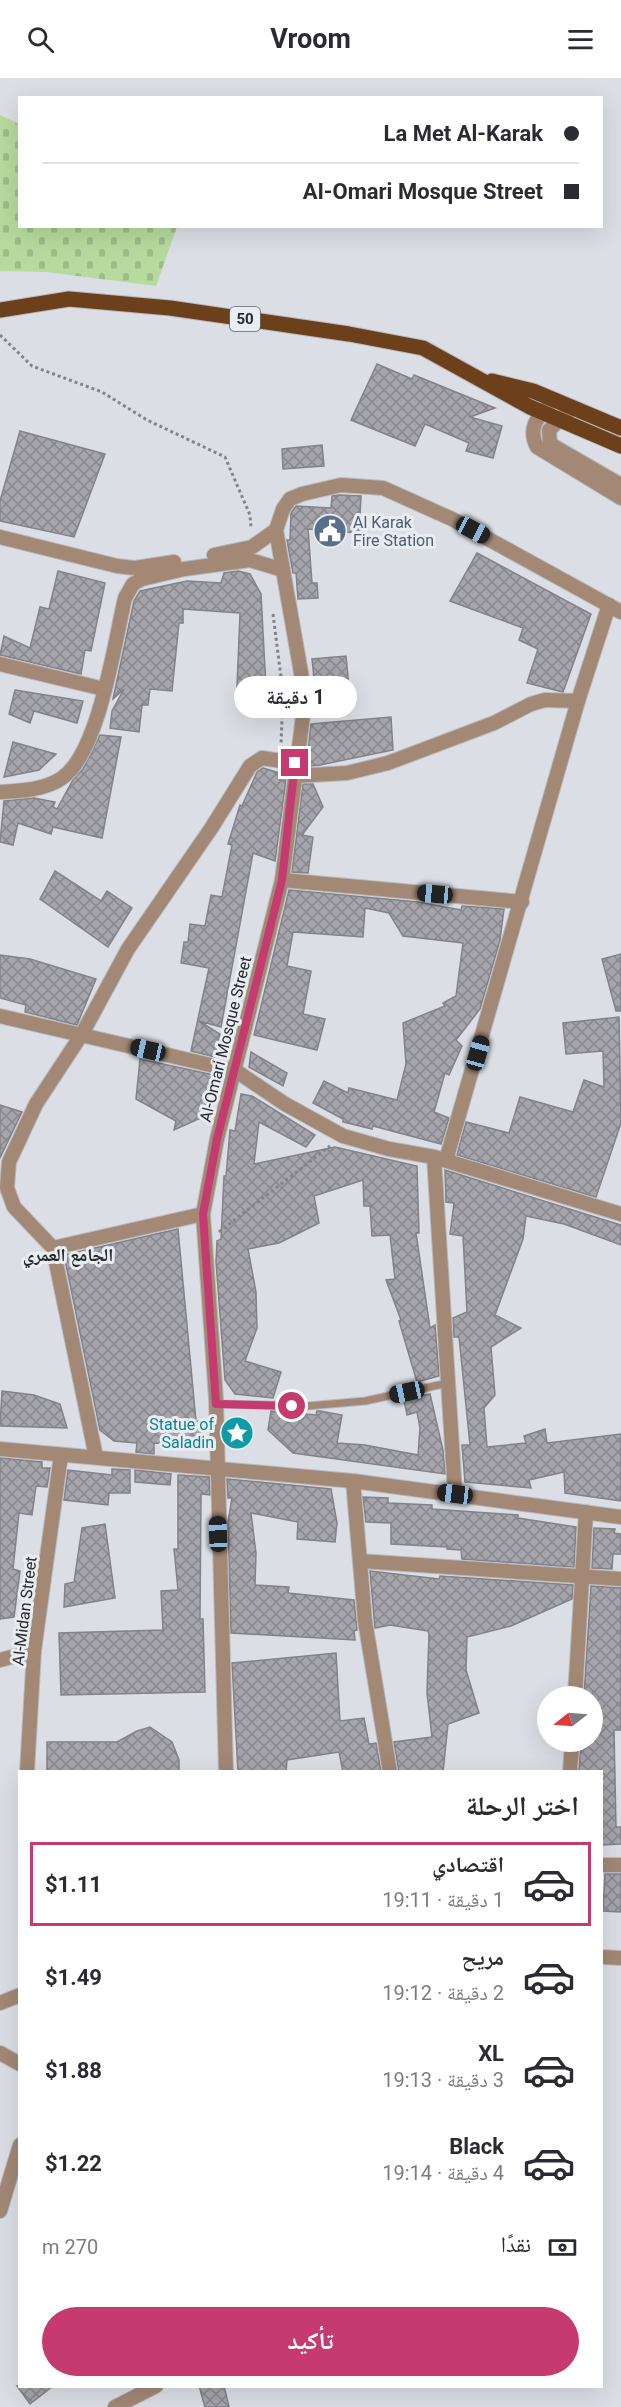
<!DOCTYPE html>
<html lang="ar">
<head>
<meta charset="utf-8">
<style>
  body { margin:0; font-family:Roboto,"Noto Naskh Arabic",sans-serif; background:#f7f7f7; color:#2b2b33; direction:rtl; height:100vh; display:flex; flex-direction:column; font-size:22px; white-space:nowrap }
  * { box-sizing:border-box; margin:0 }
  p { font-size:20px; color:#7c7c81 }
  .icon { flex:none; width:33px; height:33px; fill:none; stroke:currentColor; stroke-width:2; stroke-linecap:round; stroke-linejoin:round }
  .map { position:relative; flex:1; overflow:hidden; direction:ltr }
  .panel { position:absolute; left:18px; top:1692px; width:585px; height:618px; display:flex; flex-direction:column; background:#fff; border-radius:0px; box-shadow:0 6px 24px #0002; direction:rtl }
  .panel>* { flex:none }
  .hud { position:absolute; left:18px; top:18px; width:585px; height:132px; border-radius:0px; box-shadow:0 6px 24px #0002; direction:rtl; display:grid; align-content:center; height:132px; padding:0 24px; background:#fff }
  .needle { width:39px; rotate:253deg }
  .buttons { position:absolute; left:537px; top:1608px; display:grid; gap:12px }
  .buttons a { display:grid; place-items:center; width:66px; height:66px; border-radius:50%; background:#fff; box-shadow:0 6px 24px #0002; font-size:30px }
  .end { position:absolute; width:27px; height:27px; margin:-14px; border:8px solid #c53a6f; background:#fff; box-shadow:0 0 0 3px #fff }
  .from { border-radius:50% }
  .bubble { position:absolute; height:42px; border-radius:21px; background:#fff; box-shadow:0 6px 24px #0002; font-size:20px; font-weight:700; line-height:42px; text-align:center; direction:rtl }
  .car { position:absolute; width:18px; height:36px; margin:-18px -9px; border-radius:8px; box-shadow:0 0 4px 2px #0007; background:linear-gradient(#222 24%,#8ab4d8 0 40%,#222 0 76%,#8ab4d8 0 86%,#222 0) }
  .hud b { display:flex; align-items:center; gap:21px; height:57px; font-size:22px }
  .hud b+b { border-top:2px solid #e1e1e2 }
  .hud i { width:15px; height:15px; background:#2b2b33 }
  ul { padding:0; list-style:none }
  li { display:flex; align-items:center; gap:18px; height:84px; margin:0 12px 9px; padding:0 12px; border:3px solid transparent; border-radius:0px }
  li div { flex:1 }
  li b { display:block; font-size:22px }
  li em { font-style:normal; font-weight:700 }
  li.on { border-color:#c53a6f }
  li>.icon { width:54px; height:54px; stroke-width:1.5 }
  h2 { padding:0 24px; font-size:27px; line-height:72px }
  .pay { display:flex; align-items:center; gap:15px; height:66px; padding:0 24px; font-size:22px }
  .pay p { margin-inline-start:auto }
  .button { display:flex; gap:12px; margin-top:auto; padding:12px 24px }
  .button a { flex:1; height:69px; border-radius:36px; background:#c53a6f; color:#fff; font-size:24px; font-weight:700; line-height:69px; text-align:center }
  header { display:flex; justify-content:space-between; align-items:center; height:78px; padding:0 24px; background:#fff; font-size:27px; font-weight:700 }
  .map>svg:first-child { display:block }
</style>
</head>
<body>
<header><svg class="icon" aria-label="menu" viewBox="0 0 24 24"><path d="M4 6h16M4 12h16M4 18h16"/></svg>Vroom<svg class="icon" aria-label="search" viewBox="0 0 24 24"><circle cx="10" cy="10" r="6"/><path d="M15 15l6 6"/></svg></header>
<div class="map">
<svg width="621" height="2329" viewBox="0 0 621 2329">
  <defs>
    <pattern id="cemetery-stones" width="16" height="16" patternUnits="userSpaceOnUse" patternTransform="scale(1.5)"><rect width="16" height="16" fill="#b7db9e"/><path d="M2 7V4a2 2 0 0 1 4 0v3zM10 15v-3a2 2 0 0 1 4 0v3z" fill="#9dbc88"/></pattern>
    <pattern id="building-cross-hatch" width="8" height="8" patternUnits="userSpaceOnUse" patternTransform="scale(1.5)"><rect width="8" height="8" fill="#a6a5ac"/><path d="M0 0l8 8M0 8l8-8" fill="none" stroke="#87868c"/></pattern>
  </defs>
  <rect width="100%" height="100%" fill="#dbdfe5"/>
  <polygon fill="url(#cemetery-stones)" points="0,37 19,46 20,148 177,149 156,208 46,194 0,193"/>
  <g fill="url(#building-cross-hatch)" stroke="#838288" stroke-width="1.5">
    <polygon points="377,286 412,301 414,297 495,330 470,339 502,348 493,380 466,373 469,365 425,346 415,368 351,342"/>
    <polygon points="20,353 105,376 74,459 0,443 0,423"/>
    <polygon points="322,367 324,388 283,391 282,371"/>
    <polygon points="339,417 361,418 359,455 308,451 312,505 317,505 318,520 298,521 296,495 293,495 287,462 290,462 291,435 296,428 331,430 332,418"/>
    <polygon points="477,475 591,536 563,614 527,605 538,571 519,562 523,550 450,523"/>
    <polygon points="58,493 105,505 91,573 85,572 81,596 0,577 4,558 30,570 40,529 49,531"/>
    <polygon points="238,493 250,496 261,516 266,610 237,609 240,535 183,531 183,545 179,545 172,613 150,611 148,627 142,627 139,654 110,650 112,633 124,611 113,621 134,523 140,513 187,503 221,505 224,495"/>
    <polygon points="346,578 349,609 315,611 312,581"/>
    <polygon points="15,612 83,623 77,645 34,633 30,645 9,636"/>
    <polygon points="391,639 393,672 320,687 311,688 307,682 311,646"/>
    <polygon points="100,657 121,659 102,760 53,749 51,756 18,745 13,767 0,764 4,723 34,720 55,724 53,729 57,731 74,700 83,691"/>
    <polygon points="13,664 56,676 39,692 4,699"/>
    <polygon points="263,690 280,695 280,702 286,702 275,783 253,775 221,949 199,943 220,956 215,979 191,973 209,890 181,885 184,864 188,864 190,846 205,848 211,817 222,819 232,767 228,766 240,727 242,728 257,694"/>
    <polygon points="303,706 313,706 323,729 302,757 313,759 308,795 292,794"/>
    <polygon points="55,793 101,823 107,813 132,830 108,869 40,821"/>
    <polygon points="289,812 418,824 461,832 462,828 504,831 500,862 480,931 456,962 462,968 449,997 445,995 434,1034 449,1040 441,1066 373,1048 372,1051 343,1044 343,1041 313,1025 324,1003 348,1015 349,1010 397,1022 406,986 403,945 445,928 443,925 456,918 463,865 403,858 389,835 365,830 363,859 293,854 287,888 311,893 303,936 325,941 317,972 254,957"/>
    <polygon points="621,876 621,933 616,933 602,881"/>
    <polygon points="0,877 30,881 96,901 77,947 25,934 26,927 0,920"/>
    <polygon points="619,939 621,1045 596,1119 457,1077 466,1044 509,1055 520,1019 573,1034 584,1002 604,1009 603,973 566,976 563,945"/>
    <polygon points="251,974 287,995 283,1008 249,989"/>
    <polygon points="140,981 214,997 203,1039 174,1052 176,1043 136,1021"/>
    <polygon points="241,1016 252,1018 315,1057 306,1069 259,1044 254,1086 335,1069 417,1088 419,1155 416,1155 430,1250 435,1247 439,1298 417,1304 399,1243 401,1242 386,1202 395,1201 390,1157 372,1158 370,1128 364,1128 363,1102 314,1118 319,1145 279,1165 248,1171 256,1214 257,1250 245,1283 281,1294 273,1320 235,1316 225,1302 216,1184 217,1163 221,1161 224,1098 226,1098 230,1052 235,1053"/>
    <polygon points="0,1027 22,1034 0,1080"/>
    <polygon points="445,1092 621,1147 621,1167 564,1146 526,1138 523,1161 495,1237 521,1250 491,1269 495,1317 484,1330 487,1369 526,1365 524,1358 545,1351 547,1365 621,1356 621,1423 565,1415 564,1394 529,1402 531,1410 465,1404 462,1367 470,1367 459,1259 454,1259 453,1240 467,1234 463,1158 450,1156 454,1125 446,1124"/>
    <polygon points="178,1151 196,1343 203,1344 202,1368 154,1365 154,1376 136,1374 137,1365 114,1363 100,1352 64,1177"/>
    <polygon points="2,1313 34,1317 60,1326 67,1350 0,1348"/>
    <polygon points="430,1316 443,1372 445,1396 293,1375 268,1352 271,1333 316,1337 317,1333 320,1333 342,1337 337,1365 365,1367 418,1377 420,1350 417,1334 407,1337 404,1322"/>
    <polygon points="0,1380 42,1384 42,1390 50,1390 47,1409 36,1408 32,1437 19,1435 13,1491 20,1493 14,1539 0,1541"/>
    <polygon points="112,1391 130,1392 130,1415 109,1415 108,1427 64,1422 68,1392 112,1397"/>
    <polygon points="135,1392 171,1396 170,1407 135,1404"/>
    <polygon points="178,1397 209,1399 210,1417 201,1416 200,1541 203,1541 205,1614 61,1617 59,1555 163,1552 161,1513 178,1512 174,1471 178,1471"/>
    <polygon points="227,1401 331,1411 337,1445 335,1464 297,1461 298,1444 251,1435 256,1475 255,1507 289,1509 288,1515 354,1522 357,1552 354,1553 355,1562 231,1555 228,1444 232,1420 228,1420"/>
    <polygon points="363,1419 388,1420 388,1425 432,1427 432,1431 518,1437 518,1440 576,1449 574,1489 462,1481 461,1472 447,1471 447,1469 391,1466 391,1445 366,1444"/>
    <polygon points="105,1446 115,1520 64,1529 65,1506 74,1504 82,1450"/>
    <polygon points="594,1450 615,1451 614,1455 621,1456 621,1476 613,1476 612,1491 592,1490"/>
    <polygon points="370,1493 439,1501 440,1498 573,1507 572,1521 511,1548 467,1559 466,1592 479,1635 448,1646 443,1694 399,1694 394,1664 432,1659 427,1615 429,1556 428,1553 390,1547 375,1550"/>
    <polygon points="591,1508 621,1510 621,1652 614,1652 616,1749 621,1749 621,1766 602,1767 602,1694 579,1694 581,1664 592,1664 592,1618 584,1618"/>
    <polygon points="336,1575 340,1643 364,1640 369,1666 376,1665 381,1694 343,1694 339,1674 287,1682 286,1694 238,1694 232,1585"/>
    <polygon points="150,1649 172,1664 179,1682 179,1694 47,1694 47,1664 117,1664 137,1653"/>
    <polygon points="605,1796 621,1796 621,1834 603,1833"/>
    <polygon points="17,2308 53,2308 30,2326"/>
    <polygon points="199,2308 224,2308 229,2329 205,2329"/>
  </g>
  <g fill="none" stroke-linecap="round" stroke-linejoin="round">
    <g stroke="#b7bbc0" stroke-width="9">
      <polyline id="service" points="216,1326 308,1328 365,1323 448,1305"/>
    </g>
    <g stroke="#b7bbc0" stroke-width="16">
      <g id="minor">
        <path d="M548,328c-12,13 -20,23 -11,41l84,51"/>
        <polyline points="572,330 549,352 550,366 621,407"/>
        <polyline points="0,459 117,488 135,490 174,484"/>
        <polyline points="214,477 252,469 276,452"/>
        <polyline points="0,586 104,611"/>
        <polyline points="294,698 347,695 388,685 494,645 531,626 545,622 578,623"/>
        <path d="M0,714c20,-1 45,-2 62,-14 37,-25 53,-137 63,-180l8,-14 9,-5 42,-10 66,-9 33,10"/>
        <polyline points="282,802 522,824"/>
        <polyline points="0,938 236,993 285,1026 343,1058 389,1071 434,1079 621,1136"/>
        <polyline points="434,1079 455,1416"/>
        <polyline points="446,1082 578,623 609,527"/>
        <polyline points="53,1170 203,1136"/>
        <polyline points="0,1371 353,1403 621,1439"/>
        <polyline points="96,1379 53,1170 14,1129 7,1110 9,1084 36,1026 82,956 128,871 212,749 250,688 262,680 295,685"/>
        <polyline points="353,1403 365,1543 390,1694"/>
        <polyline points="360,1483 621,1501"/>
        <polyline points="0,1582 34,1573"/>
        <polyline points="575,1618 586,1434"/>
        <polyline points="27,1694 34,1573 61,1377"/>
        <polyline points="226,1694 216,1321 203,1136 217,1061 282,802 304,630 303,606 276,452 283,431 290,421 302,416 341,407 383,410 452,441 621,534"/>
        <polyline points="570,1694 572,1664"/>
        <polyline points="602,1787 621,1787"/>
        <polyline points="602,1879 621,1880"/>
        <polyline points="0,1925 20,1917"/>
        <polyline points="0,1975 20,1986"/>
        <polyline points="0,2133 20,2067"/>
        <polyline points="115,2329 156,2308"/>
      </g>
    </g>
    <g stroke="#b7bbc0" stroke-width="17">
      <g id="primary">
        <polyline points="0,232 69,221 170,230 349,256 423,270 530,329 621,368"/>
        <polyline points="492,303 533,313 621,350"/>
      </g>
    </g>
    <g stroke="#818488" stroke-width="3" stroke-dasharray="3 3" stroke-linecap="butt">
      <polyline points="0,257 32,288 102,314 147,342 225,379 250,437 251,450"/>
      <polyline points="273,536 283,615 281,667"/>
      <polyline points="219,1154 330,1068"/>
    </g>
    <use href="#service" stroke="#a28875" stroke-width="7"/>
    <use href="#minor" stroke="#a28875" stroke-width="14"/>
    <use href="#primary" stroke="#6c401a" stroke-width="15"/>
  </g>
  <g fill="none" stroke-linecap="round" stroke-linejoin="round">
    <polyline stroke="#c53a6f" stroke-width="8" points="292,1328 216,1326 203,1136 217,1061 282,802 295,685"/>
  </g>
  <defs>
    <g id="civic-disc" transform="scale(1.725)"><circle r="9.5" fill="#5c6f8a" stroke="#e8edf2"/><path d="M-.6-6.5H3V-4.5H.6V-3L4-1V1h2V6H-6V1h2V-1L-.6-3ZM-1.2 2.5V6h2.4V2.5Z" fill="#fff"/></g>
    <g id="sight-disc" transform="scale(1.725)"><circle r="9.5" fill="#0f9aa8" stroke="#e8edf2"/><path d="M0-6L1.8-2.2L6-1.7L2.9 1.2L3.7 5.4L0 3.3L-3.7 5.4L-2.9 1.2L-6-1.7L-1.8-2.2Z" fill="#fff"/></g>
  </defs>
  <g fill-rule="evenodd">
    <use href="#civic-disc" x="330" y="453"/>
    <use href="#sight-disc" x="237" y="1355"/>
  </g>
  <g text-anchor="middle" stroke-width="6" stroke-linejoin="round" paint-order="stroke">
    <rect fill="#e8edf2" stroke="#616467" stroke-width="1.5" x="230" y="229" width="30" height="24" rx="4.5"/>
    <g font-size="15" font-weight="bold" fill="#27292b">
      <text x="245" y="246">50</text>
    </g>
    <g font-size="16" fill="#4e5e75" stroke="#e8edf2" text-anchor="start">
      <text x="353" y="450">Al Karak<tspan x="353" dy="18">Fire Station</tspan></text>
    </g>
    <g font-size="16" fill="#27292b" stroke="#e8edf2">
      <text transform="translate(225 961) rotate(-76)" y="6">AI-Omari Mosque Street</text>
      <text transform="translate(24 1533) rotate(-83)" y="6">AI-Midan Street</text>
    </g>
    <g font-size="16" fill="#0d838f" stroke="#e8edf2" text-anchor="end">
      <text x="214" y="1352">Statue of<tspan x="214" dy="18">Saladin</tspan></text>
    </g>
    <g font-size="18" font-weight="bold" fill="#27292b" stroke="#e8edf2">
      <text x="68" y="1183">الجامع العمري</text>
    </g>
  </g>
</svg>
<div class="buttons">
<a><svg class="needle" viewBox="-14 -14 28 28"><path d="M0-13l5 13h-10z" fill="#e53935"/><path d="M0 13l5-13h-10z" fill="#7c7c81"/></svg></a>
</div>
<i class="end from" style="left:292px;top:1328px"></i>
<i class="end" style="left:295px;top:685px"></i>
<div class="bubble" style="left:234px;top:598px;width:123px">1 دقيقة</div>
<i class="car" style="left:473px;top:452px;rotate:118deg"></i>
<i class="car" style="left:435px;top:816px;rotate:275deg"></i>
<i class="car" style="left:148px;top:972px;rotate:283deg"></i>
<i class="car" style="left:478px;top:975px;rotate:16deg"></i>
<i class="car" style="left:407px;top:1314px;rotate:258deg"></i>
<i class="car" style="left:455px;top:1416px;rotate:277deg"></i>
<i class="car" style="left:218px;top:1456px;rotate:358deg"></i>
<div class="hud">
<b><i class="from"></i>La Met Al-Karak</b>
<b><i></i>AI-Omari Mosque Street</b>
</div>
<section class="panel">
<h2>اختر الرحلة</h2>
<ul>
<li class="on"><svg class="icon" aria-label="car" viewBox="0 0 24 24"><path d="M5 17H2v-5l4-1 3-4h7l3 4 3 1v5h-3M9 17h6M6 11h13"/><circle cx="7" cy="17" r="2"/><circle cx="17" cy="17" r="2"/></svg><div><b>اقتصادي</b><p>1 دقيقة · 19:11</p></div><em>$1.11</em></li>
<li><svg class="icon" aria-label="car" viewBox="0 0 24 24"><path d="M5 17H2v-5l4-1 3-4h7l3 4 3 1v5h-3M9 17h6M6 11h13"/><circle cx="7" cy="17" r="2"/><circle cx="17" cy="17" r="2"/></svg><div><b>مريح</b><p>2 دقيقة · 19:12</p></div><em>$1.49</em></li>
<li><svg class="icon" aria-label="car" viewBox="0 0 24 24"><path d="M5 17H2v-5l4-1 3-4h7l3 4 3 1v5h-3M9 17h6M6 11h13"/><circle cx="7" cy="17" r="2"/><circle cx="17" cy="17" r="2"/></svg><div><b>XL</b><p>3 دقيقة · 19:13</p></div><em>$1.88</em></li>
<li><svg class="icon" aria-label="car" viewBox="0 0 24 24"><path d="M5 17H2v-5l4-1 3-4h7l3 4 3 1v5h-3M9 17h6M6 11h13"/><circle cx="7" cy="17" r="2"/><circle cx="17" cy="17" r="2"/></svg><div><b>Black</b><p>4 دقيقة · 19:14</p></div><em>$1.22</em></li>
</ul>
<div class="pay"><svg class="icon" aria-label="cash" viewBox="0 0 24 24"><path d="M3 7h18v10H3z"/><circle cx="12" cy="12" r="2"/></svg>نقدًا<p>270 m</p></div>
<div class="button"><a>تأكيد</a></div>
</section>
</div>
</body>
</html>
